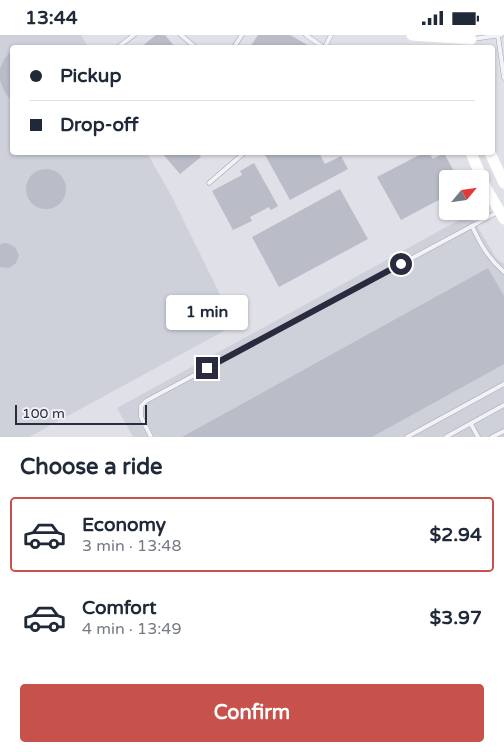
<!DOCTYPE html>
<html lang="en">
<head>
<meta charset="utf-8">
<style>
  body { margin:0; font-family:"Varela Round",sans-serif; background:#f2f2f3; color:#1f2937; height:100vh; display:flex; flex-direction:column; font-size:19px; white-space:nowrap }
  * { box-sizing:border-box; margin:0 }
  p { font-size:16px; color:#747a83 }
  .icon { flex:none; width:28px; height:28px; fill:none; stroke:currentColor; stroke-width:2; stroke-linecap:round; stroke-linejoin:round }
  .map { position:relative; height:402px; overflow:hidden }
  .panel { display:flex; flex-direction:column; background:#fff; flex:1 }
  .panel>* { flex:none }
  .top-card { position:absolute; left:10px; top:10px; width:485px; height:110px; border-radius:5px; box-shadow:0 1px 4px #0004; display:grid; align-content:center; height:110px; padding:0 20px; background:#fff }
  .needle { width:32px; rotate:61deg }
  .buttons { position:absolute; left:439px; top:135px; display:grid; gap:10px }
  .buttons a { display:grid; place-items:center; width:50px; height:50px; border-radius:5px; background:#fff; box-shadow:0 1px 4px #0004; font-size:25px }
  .scale { position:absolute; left:15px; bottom:12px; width:132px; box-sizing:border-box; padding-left:5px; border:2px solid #292c3e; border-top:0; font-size:14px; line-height:18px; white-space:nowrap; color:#292c3e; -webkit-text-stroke:4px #eff0f6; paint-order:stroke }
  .end { position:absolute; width:22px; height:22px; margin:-11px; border:6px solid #292c3e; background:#fff; box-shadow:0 0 0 2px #fff }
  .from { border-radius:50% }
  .bubble { position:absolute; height:35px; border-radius:5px; background:#fff; box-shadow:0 1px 4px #0004; font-size:16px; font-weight:700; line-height:35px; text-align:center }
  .top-card b { display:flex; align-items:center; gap:18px; height:48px; font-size:19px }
  .top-card b+b { border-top:1px solid #e0e1e3 }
  .top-card i { width:12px; height:12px; background:#1f2937 }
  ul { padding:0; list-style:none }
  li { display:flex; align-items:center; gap:15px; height:75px; margin:0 10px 8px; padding:0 10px; border:2px solid transparent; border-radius:5px }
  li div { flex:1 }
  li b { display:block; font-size:19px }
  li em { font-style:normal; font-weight:700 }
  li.selected { border-color:#c7524b }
  li>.icon { width:45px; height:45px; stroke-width:1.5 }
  h2 { padding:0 20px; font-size:22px; line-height:60px }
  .action { display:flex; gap:10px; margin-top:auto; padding:10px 20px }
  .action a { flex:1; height:58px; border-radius:5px; background:#c7524b; color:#fff; font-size:20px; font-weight:700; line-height:58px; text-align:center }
  .status { display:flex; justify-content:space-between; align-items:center; height:35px; padding:0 25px; background:#fff; direction:ltr }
  .status svg { height:14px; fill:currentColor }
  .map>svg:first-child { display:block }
</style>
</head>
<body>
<div class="status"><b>13:44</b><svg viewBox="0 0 49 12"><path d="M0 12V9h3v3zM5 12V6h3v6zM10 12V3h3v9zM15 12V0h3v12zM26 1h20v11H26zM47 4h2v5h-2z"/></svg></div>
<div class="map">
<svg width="504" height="402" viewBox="0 0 504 402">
  <rect width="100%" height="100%" fill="#e0e1e8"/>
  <g fill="#ced0da">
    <polygon points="0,0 81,0 88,12 12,12 12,118 147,118 172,162 235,290 29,402 0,402"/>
    <polygon points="470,179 496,223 504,229 504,402 133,402 117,373"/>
  </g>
  <g fill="#babcc8">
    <polygon points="156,0 165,0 175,12 141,12"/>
    <polygon points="258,0 290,0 311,12 250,12"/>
    <polygon points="12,15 12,67 4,56 0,45 0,34 4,24"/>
    <polygon points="162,118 198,118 201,122 180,139"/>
    <polygon points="264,118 319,118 325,129 341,121 348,134 290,165"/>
    <polygon points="423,118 429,118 433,124 444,118 458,144 448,144 448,160 401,185 377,142"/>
    <polygon points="254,128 278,171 271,175 269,172 250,182 252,186 233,195 212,156 242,140 240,136"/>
    <circle cx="46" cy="154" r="20"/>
    <polygon points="340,154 368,204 279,252 252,202"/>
    <polygon points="3,208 7,208 15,212 19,220 16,228 9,233 0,232 0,210"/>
    <polygon points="488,233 504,261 504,329 372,402 182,402"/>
  </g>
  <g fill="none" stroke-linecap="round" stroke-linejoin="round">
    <g stroke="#a5a7b2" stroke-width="5">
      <g id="lane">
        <polyline points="181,0 195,12"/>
        <polyline points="306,0 323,12"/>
        <polyline points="498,1 504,43"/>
        <polyline points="473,4 501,0"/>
        <polyline points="118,12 134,0"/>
        <polyline points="234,12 242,0"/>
        <polyline points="325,12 331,0"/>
        <polyline points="209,148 244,118"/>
        <path d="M472,191c9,19 16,32 32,46"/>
        <polyline points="471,389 478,402"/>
        <polyline points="151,402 141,382 141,371 146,366 498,177"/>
        <polyline points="407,402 504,349"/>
        <polyline points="446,402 504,370"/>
        <polyline points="492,402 504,396"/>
      </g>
    </g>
    <use href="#lane" stroke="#f2f3f7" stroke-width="4"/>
    <g stroke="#fff" stroke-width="11">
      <polyline points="412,0 471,4"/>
      <polyline points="471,118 486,153 504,184"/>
      <polyline points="490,118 504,148"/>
    </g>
  </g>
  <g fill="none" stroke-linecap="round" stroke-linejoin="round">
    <polyline stroke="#292c3e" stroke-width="6" points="207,333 401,229"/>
  </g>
</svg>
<div class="buttons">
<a><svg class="needle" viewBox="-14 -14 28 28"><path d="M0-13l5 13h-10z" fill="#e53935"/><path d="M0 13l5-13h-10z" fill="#747a83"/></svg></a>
</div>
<div class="scale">100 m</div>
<i class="end from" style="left:401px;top:229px"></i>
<i class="end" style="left:207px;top:333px"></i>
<div class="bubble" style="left:166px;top:260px;width:82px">1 min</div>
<div class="top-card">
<b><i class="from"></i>Pickup</b>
<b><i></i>Drop-off</b>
</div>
</div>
<section class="panel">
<h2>Choose a ride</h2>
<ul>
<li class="selected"><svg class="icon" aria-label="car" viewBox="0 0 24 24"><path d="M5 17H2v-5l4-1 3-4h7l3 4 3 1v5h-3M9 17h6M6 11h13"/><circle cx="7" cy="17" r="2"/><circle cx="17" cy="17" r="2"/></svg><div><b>Economy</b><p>3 min · 13:48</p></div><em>$2.94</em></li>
<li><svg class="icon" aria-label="car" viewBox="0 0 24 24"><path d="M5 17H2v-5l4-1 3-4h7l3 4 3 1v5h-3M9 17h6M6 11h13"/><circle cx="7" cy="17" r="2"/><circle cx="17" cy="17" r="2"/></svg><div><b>Comfort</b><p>4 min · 13:49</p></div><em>$3.97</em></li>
</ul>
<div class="action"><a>Confirm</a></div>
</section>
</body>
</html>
